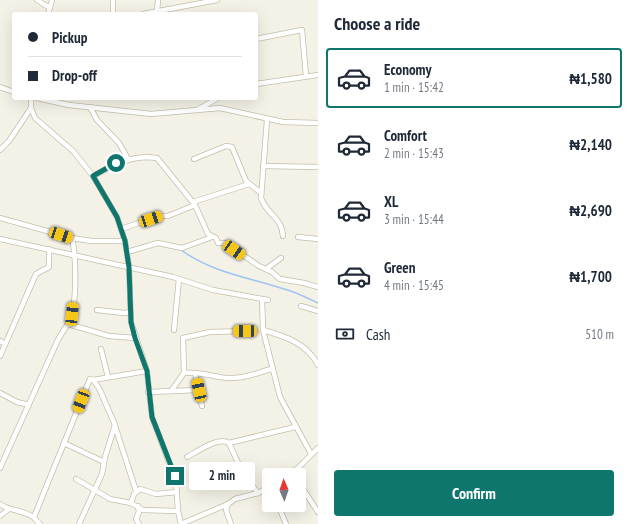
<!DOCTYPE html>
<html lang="en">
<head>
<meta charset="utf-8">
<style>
  body { margin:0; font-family:"PT Sans Narrow",sans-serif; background:#f6f6f7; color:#1f2937; height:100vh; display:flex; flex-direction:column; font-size:15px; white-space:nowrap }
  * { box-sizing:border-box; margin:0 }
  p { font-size:13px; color:#747a83 }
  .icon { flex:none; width:22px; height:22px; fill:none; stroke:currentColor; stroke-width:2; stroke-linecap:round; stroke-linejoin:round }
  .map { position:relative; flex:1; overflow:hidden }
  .side { display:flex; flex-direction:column; background:#fff; width:312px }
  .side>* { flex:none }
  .top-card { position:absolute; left:12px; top:12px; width:246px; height:88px; border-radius:4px; box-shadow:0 4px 16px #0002; display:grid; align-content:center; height:88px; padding:0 16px; background:#fff }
  .needle { width:26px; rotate:358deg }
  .buttons { position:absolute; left:262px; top:468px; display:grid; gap:8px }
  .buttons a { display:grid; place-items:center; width:44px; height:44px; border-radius:4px; background:#fff; box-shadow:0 4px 16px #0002; font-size:20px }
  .end { position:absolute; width:18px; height:18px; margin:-9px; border:5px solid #0f766e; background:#fff; box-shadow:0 0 0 2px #fff }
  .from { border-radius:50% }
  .bubble { position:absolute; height:28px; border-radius:4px; background:#fff; box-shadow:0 4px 16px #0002; font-size:13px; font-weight:700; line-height:28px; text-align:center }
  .car { position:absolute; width:12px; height:24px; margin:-12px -6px; border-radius:5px; box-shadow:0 0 3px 1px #0007; background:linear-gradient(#f5c518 24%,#345 0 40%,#f5c518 0 76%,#345 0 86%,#f5c518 0) }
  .top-card b { display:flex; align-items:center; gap:14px; height:38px; font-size:15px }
  .top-card b+b { border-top:1px solid #e0e1e3 }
  .top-card i { width:10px; height:10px; background:#1f2937 }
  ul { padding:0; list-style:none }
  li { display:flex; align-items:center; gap:12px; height:60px; margin:0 8px 6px; padding:0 8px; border:2px solid transparent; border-radius:4px }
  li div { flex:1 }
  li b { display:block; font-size:15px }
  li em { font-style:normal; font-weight:700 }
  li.current { border-color:#0f766e }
  li>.icon { width:36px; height:36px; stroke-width:1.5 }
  h2 { padding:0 16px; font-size:18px; line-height:48px }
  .pay { display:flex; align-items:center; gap:10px; height:44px; padding:0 16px; font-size:15px }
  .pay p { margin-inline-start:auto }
  .cta { display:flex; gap:8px; margin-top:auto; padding:8px 16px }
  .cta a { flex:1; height:46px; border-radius:4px; background:#0f766e; color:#fff; font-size:16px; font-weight:700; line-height:46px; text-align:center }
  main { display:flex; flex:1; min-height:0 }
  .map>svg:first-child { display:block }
</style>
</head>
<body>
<main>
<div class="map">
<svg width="318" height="524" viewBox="0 0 318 524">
  <rect width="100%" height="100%" fill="#f4f2e6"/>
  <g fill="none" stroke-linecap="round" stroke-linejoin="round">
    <path stroke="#9dc3f6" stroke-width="1.5" d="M181,250c32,23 67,27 103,39 12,3 23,9 34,14"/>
    <g stroke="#c3bfaa" stroke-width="6">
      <g id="minor">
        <polyline points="37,0 50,8"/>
        <polyline points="157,12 158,0"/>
        <polyline points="48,14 52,0"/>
        <polyline points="113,14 113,0"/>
        <polyline points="143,14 217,0"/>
        <polyline points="256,39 302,30 306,76"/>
        <polyline points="256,84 318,75"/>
        <polyline points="0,87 14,92"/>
        <polyline points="31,98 31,108 35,118 73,151 93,176 117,217 125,241 129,267 131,322 147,371 152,417 176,481 178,511 181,524 228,504 235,499 258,493 269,487"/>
        <polyline points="37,98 69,105 151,114 220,108 283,122 318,123"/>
        <polyline points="90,107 97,120 119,143 128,159"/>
        <polyline points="197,110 218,98"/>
        <path d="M267,120l-6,78c5,16 21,19 22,38"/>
        <polyline points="0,150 9,141 31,108"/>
        <polyline points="194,159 226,146 232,147 246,181 261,193"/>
        <polyline points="263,166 318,167"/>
        <path d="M93,176c20,-11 40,-22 64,-18l38,47 13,29 8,4 2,5h7l34,23 13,6 8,7 24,4 14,4"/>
        <polyline points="193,202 249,184"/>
        <polyline points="0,218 72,238 91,241 125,241"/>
        <polyline points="121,229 159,216 168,216 195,205"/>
        <polyline points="298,237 318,239"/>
        <polyline points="0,239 173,277 213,290 268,300"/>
        <polyline points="127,252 158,243 182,248 212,237"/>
        <polyline points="266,269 281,258"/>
        <polyline points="262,299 263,330 280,397 311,454"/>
        <polyline points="301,306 318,311"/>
        <polyline points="97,310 124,313 130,312"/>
        <polyline points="68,324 109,336 135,338"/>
        <polyline points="174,330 179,279"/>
        <path d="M263,330c21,6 44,13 55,35"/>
        <polyline points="0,341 5,344"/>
        <polyline points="101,349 108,377"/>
        <polyline points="0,356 36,274 49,267 49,249"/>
        <polyline points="184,373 183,338 210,332 245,331"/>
        <polyline points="195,373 199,391"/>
        <path d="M171,391l13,-18c17,-2 31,5 46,5 14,1 29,-6 42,-9"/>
        <polyline points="148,392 198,390 202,406"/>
        <polyline points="0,393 17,402 29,405"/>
        <polyline points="115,426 136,491"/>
        <polyline points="64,443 104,462"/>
        <polyline points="229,443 243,474 258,493"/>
        <path d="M187,457c10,-5 31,-21 42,-14l66,-16"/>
        <path d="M0,468l57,-126c3,-7 7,-12 11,-18 10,-16 8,-68 4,-86"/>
        <polyline points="287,475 298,468 318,448"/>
        <polyline points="76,479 110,499 131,503 143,510 178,511"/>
        <polyline points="299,483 318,512"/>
        <polyline points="131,503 134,494 140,489 156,494 177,492"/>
        <path d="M0,504c9,7 24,6 33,13 3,2 4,5 7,7"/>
        <polyline points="228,504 226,510 231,524"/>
        <polyline points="278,505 286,524"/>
        <polyline points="138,506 139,512 136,519 139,524"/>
        <polyline points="0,516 9,509"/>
        <polyline points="34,517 90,379 93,380 147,371"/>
        <polyline points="79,524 102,474 105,457 115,425 99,388 93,380"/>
      </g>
    </g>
    <use href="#minor" stroke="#fff" stroke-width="4.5"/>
  </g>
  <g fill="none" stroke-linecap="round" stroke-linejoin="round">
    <polyline stroke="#0f766e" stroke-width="5" points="116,163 93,176 117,217 125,241 129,267 131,322 135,338 147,371 152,417 175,476"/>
  </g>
</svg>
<div class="buttons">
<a><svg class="needle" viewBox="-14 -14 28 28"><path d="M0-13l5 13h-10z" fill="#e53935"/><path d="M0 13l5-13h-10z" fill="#747a83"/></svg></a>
</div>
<i class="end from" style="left:116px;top:163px"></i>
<i class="end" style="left:175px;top:476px"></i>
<div class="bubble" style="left:189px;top:462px;width:66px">2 min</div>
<i class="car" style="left:151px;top:219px;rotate:72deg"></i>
<i class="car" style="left:61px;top:235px;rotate:108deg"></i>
<i class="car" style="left:234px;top:250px;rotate:124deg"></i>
<i class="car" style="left:72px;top:314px;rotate:6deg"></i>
<i class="car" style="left:245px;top:331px;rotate:269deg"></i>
<i class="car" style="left:199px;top:390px;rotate:348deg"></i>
<i class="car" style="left:81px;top:401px;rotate:201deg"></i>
<div class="top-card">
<b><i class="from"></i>Pickup</b>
<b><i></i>Drop-off</b>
</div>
</div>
<section class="side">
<h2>Choose a ride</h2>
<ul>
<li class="current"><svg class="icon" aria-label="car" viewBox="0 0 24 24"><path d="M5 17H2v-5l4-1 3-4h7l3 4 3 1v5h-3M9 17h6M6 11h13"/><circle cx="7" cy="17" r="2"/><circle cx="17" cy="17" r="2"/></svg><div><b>Economy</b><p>1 min · 15:42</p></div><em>₦1,580</em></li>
<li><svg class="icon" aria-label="car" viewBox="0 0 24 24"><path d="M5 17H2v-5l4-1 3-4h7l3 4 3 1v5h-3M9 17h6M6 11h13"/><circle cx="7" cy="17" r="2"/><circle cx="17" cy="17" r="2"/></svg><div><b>Comfort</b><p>2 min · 15:43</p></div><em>₦2,140</em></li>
<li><svg class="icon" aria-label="car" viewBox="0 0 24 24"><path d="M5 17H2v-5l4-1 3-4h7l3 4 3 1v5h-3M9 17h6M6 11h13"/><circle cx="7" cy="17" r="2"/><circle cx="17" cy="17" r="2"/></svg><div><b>XL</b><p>3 min · 15:44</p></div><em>₦2,690</em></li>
<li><svg class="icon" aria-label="car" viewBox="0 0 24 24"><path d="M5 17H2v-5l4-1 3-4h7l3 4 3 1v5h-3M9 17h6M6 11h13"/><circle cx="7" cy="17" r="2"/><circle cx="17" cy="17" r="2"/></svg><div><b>Green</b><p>4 min · 15:45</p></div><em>₦1,700</em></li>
</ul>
<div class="pay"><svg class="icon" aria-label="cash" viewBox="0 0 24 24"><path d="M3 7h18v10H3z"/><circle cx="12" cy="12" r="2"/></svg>Cash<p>510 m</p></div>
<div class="cta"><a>Confirm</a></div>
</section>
</main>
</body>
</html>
